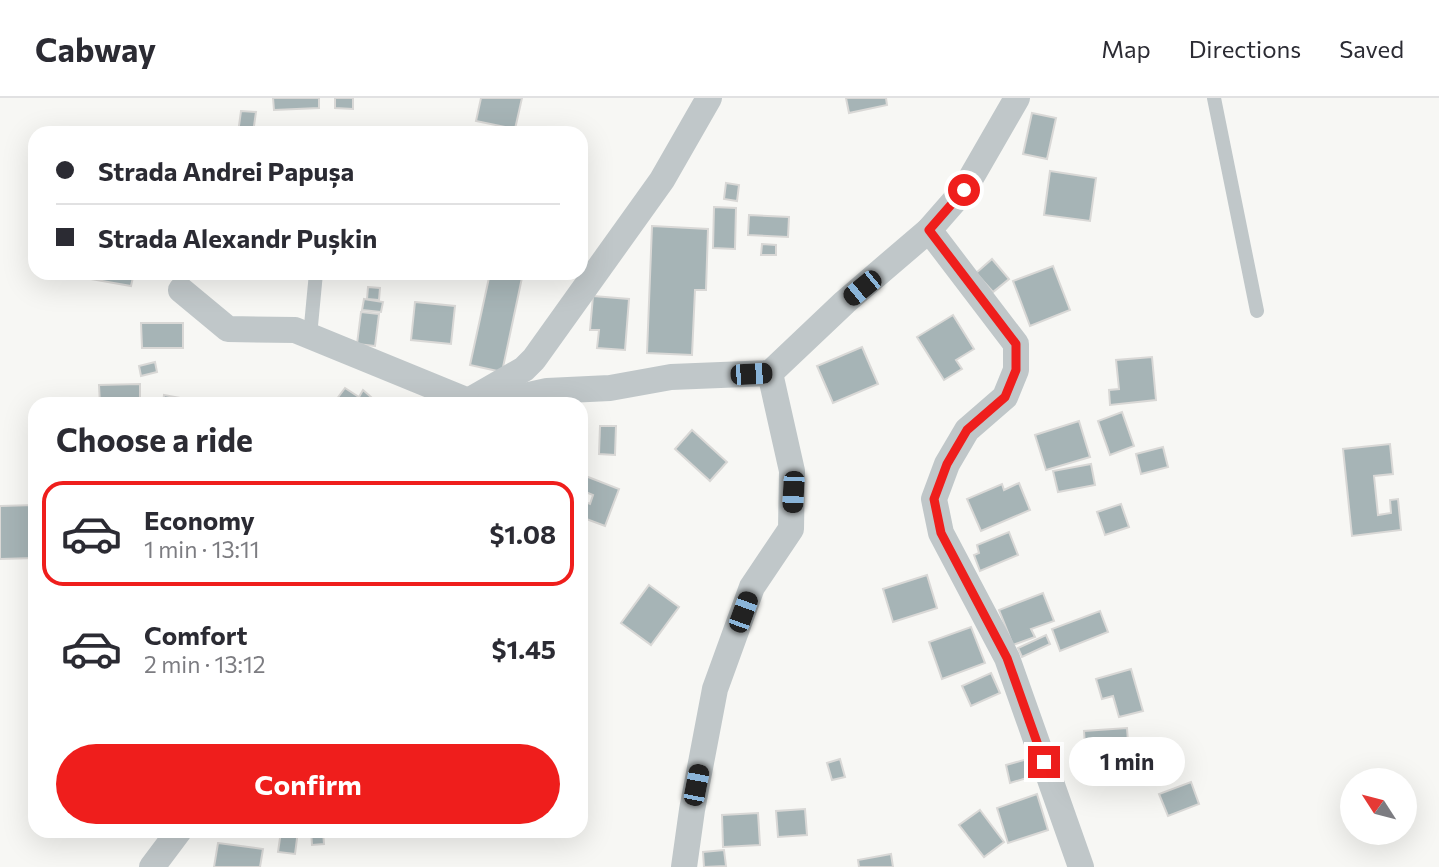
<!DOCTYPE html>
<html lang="en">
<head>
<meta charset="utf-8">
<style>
  body { margin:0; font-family:Commissioner,sans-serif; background:#f2f2f3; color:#2b2b33; height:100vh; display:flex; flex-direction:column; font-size:26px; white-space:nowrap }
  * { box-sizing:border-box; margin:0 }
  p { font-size:23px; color:#7c7c81 }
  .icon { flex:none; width:38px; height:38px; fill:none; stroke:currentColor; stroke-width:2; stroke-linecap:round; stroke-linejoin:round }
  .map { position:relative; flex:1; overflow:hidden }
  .panel { position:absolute; left:28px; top:299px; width:560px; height:441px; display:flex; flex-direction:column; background:#fff; border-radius:21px; box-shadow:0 7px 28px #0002 }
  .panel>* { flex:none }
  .banner { position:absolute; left:28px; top:28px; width:560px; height:154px; border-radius:21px; box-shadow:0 7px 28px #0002; display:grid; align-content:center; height:154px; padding:0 28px; background:#fff }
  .needle { width:46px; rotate:306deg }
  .tools { position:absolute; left:1340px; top:670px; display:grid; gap:14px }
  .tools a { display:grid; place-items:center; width:77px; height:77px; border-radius:50%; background:#fff; box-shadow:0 7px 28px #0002; font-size:35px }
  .end { position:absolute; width:32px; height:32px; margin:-16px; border:9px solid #ef1e1c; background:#fff; box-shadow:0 0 0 4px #fff }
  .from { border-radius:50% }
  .bubble { position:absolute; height:49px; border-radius:24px; background:#fff; box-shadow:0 7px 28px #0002; font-size:23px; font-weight:700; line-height:49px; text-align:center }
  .car { position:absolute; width:21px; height:42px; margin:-21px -10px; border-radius:9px; box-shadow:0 0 5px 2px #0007; background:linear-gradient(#222 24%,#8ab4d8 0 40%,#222 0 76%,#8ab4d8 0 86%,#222 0) }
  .banner b { display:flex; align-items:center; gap:24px; height:66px; font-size:26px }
  .banner b+b { border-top:2px solid #e1e1e2 }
  .banner i { width:18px; height:18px; background:#2b2b33 }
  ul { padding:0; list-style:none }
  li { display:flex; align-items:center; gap:21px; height:105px; margin:0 14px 10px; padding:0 14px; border:4px solid transparent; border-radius:21px }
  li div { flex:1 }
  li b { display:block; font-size:26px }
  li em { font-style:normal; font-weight:700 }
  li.current { border-color:#ef1e1c }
  li>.icon { width:63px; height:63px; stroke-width:1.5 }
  h2 { padding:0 28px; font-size:32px; line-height:84px }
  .button { display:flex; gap:14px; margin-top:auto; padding:14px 28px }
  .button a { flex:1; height:80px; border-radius:42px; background:#ef1e1c; color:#fff; font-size:28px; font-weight:700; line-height:80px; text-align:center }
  header { display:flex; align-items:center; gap:42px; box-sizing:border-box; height:98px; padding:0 35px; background:#fff; border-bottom:2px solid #e1e1e2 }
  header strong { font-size:33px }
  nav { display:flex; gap:38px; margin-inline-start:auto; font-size:24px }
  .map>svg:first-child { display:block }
</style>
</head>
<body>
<header>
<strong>Cabway</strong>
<nav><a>Map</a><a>Directions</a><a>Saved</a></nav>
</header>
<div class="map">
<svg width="1439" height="769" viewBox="0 0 1439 769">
  <rect width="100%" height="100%" fill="#f7f7f4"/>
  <g fill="#a6b4b6" stroke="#d9d8d6" stroke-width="2">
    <polygon points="273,0 319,0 319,10 274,12"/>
    <polygon points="335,0 353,0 353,11 335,10"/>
    <polygon points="481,0 522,0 515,31 476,23"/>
    <polygon points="846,0 886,0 887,7 849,15"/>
    <polygon points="241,13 256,14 253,35 238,35"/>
    <polygon points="1032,15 1056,20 1047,61 1023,56"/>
    <polygon points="1050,73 1096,80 1090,123 1044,117"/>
    <polygon points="726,85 739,87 737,103 724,101"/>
    <polygon points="714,109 736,110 735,151 713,150"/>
    <polygon points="749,117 789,119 788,139 748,137"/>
    <polygon points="652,128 708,131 706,192 695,192 692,257 647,255"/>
    <polygon points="762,146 776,147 776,157 761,157"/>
    <polygon points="992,161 1009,181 993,194 976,175"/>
    <polygon points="1053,168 1070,212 1030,228 1013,183"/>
    <polygon points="86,175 134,175 131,188 85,180"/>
    <polygon points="490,175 523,175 502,274 470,267"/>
    <polygon points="368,189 380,190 379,202 367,201"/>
    <polygon points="593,198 629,201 625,252 597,250 599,232 590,232"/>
    <polygon points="364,201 383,204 381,214 362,212"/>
    <polygon points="415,204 455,208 451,246 411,242"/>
    <polygon points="361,214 379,216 375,248 357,246"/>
    <polygon points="953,217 974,251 956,262 962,271 944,282 917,239"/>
    <polygon points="141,225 183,225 183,250 142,250"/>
    <polygon points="862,249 878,286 833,305 817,268"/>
    <polygon points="1152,259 1156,302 1110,307 1109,292 1119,291 1116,262"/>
    <polygon points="155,264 157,274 141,278 139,268"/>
    <polygon points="140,286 140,306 100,306 99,287"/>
    <polygon points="345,290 359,299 363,292 371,299 368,306 333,306"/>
    <polygon points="164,297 202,304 202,306 163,306"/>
    <polygon points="1122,314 1134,348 1110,357 1098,323"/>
    <polygon points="1079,323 1090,359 1046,372 1035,337"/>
    <polygon points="600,328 616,328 615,357 599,356"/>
    <polygon points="692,332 727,364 710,383 675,351"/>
    <polygon points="1390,346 1393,376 1374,378 1378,417 1391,415 1390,402 1398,401 1401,432 1352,438 1343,351"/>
    <polygon points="1163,349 1168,369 1141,376 1136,356"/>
    <polygon points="1091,366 1095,387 1058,394 1053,373"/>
    <polygon points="583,377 619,391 605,428 581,419 581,402 590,406 593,397 581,392"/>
    <polygon points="1019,385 1030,412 981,433 967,401 1002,386 1004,392"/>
    <polygon points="1121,406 1129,429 1105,437 1097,414"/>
    <polygon points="35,407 35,460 0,461 0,408"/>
    <polygon points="1009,434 1018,457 980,473 974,457 979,455 977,447"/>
    <polygon points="927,477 937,510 893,524 883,491"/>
    <polygon points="649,487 679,509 651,547 621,525"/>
    <polygon points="1043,495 1054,523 1031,531 1035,539 1013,547 999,512"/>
    <polygon points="1100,513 1108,534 1060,553 1052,531"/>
    <polygon points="971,529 985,565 942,581 929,544"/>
    <polygon points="1046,537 1050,546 1022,559 1018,550"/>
    <polygon points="1131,571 1143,613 1119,619 1113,598 1102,601 1096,581"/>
    <polygon points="991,575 1000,595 971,608 962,588"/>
    <polygon points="1127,630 1130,671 1087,675 1084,633"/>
    <polygon points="1038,658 1043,675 1010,685 1006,667"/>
    <polygon points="840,661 845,679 832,682 827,665"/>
    <polygon points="1191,684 1199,706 1168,718 1159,696"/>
    <polygon points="1037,696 1048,732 1008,745 997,710"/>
    <polygon points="805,711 807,737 778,739 776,713"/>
    <polygon points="980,712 1004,744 984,759 959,727"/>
    <polygon points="758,715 760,747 723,749 722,717"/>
    <polygon points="281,733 298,733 295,756 278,754"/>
    <polygon points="311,733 323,733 324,746 312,747"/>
    <polygon points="218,745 263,751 260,769 214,769"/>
    <polygon points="724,752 726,768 704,769 703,754"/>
    <polygon points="891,756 893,769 859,769 858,762"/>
  </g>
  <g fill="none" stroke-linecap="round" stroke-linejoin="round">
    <g stroke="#c0c7c9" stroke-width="14">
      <polyline points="1214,0 1257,213"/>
      <polyline points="310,238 316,175"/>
    </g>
    <g stroke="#c0c7c9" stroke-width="26">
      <polyline points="929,132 1016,246 1016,272 1005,299 967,332 947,366 934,401 941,435 1007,560 1081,769"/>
      <polyline points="181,192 228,231 295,232 466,302 482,306"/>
      <polyline points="463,306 524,271 534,261 662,82 709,0"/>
      <polyline points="488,306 547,293 610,290 671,279 770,275 845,204 929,132 964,92 1017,0"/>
      <polyline points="152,769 179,733"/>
      <polyline points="684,769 692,712 715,591 752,489 791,431 792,373 770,275"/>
    </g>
  </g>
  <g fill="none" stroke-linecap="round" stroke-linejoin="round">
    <polyline stroke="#ef1e1c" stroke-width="9" points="964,92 929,132 1016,246 1016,272 1005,299 967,332 947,366 934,401 941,435 1007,560 1044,664"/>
  </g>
</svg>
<div class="tools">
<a><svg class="needle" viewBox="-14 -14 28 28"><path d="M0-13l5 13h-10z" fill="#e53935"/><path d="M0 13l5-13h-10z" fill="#7c7c81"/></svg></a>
</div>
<i class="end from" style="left:964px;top:92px"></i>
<i class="end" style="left:1044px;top:664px"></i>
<div class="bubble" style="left:1069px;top:639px;width:116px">1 min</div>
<i class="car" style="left:862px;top:190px;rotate:231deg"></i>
<i class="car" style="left:751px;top:276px;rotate:87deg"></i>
<i class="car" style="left:793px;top:394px;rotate:183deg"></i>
<i class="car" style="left:743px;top:514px;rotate:20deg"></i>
<i class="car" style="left:696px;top:687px;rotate:11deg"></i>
<div class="banner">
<b><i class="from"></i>Strada Andrei Papușa</b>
<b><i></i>Strada Alexandr Pușkin</b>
</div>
<section class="panel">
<h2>Choose a ride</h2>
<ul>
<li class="current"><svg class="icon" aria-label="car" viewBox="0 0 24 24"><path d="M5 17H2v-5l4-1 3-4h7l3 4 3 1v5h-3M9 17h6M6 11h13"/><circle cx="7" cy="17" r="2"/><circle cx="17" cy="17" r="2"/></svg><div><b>Economy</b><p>1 min · 13:11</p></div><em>$1.08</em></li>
<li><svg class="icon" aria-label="car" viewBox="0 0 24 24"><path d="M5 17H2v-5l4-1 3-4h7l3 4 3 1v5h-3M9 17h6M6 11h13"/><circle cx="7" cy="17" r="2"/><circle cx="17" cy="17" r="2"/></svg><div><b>Comfort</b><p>2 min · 13:12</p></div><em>$1.45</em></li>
</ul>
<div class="button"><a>Confirm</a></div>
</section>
</div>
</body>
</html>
